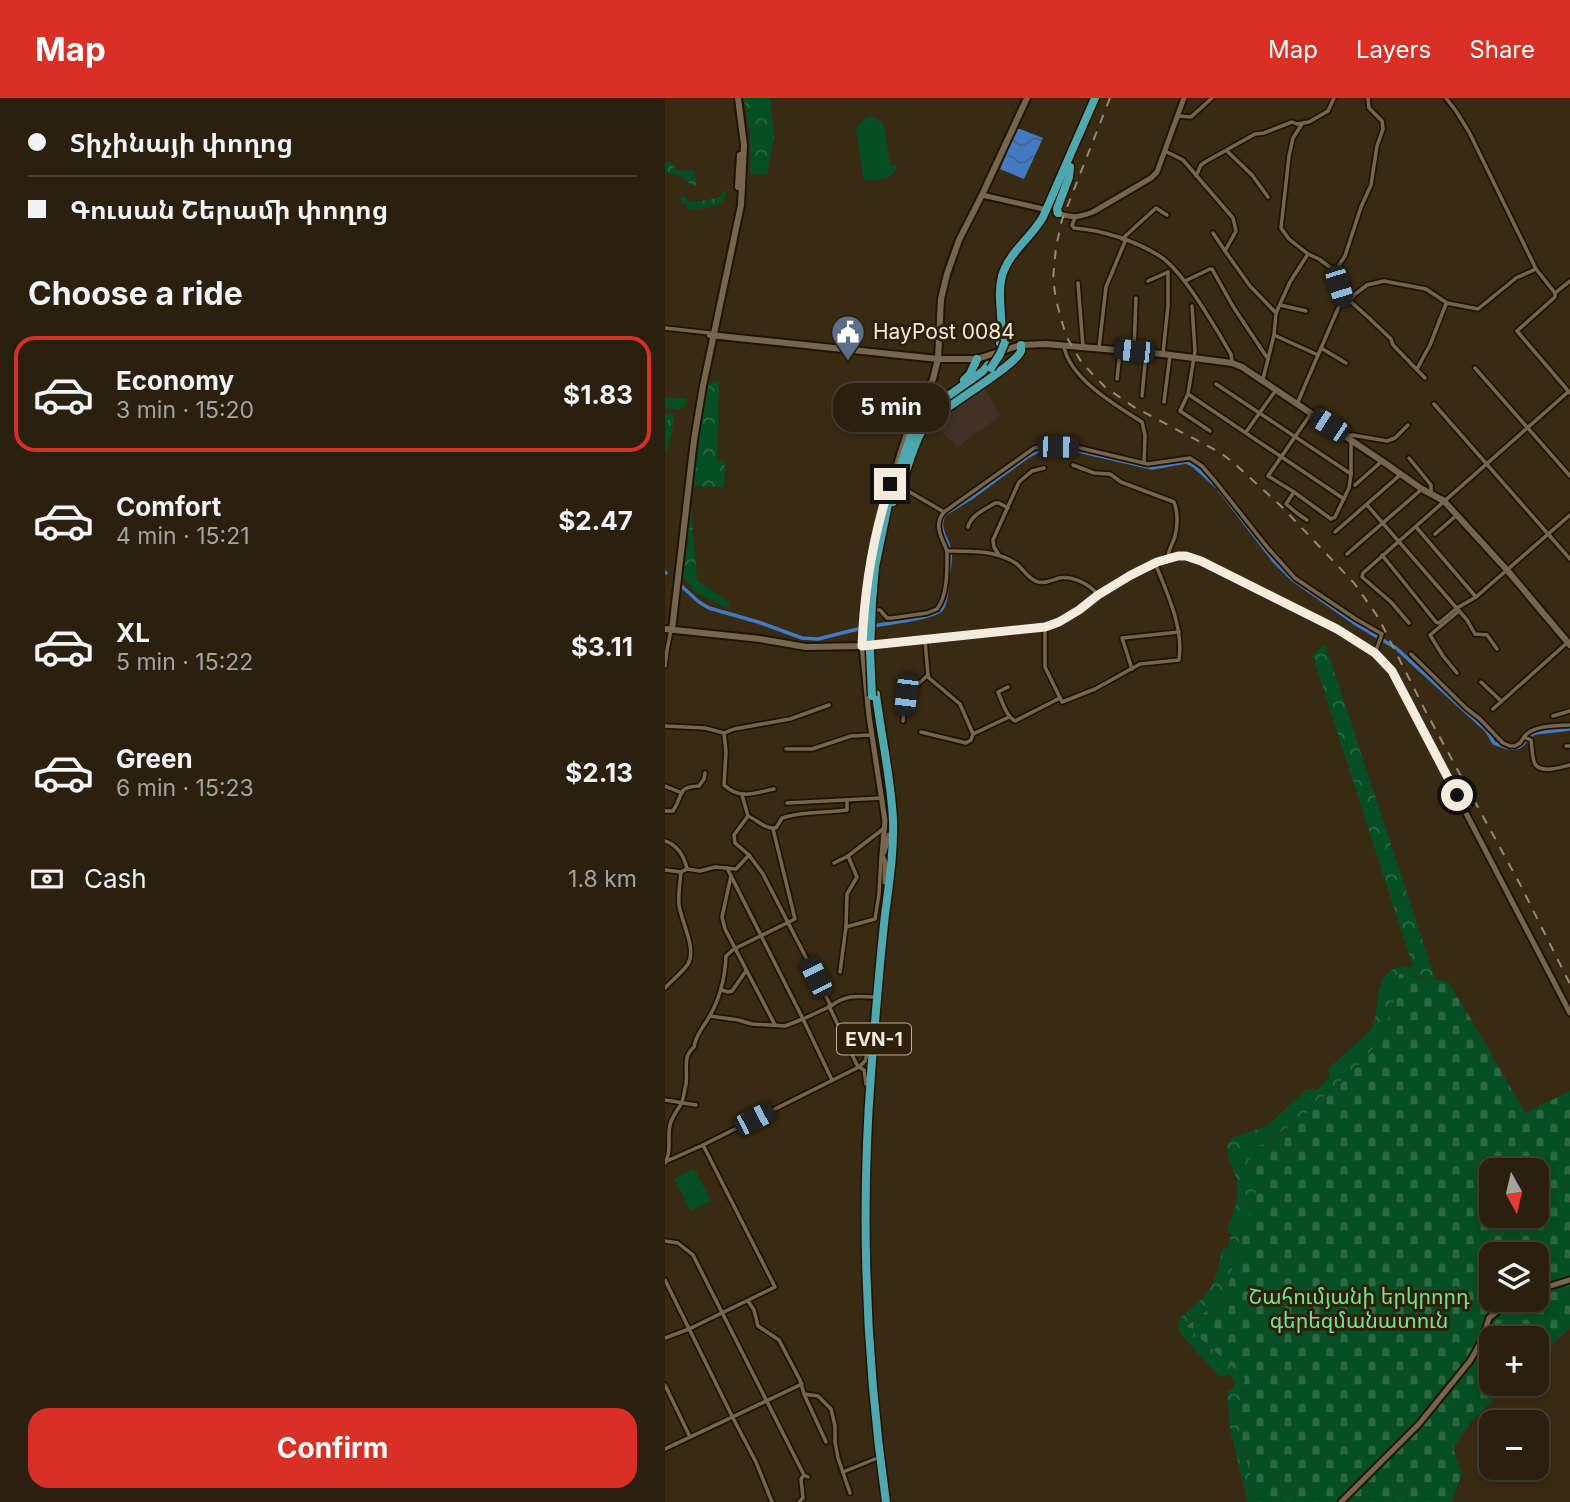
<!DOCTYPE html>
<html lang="en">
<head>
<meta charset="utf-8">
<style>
  body { margin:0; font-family:Inter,"Noto Sans Armenian",sans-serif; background:#332817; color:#f1f3f6; height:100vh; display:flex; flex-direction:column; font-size:26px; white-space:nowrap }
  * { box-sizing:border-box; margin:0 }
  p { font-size:23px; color:#a6a39e }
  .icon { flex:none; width:38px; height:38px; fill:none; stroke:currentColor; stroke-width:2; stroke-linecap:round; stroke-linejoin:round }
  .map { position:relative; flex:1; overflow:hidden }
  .sheet { display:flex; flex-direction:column; background:#2b200e; width:665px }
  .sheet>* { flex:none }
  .top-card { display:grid; align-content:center; height:154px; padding:0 28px; background:#2b200e }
  .needle { width:46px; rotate:172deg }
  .tools { position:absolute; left:814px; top:1060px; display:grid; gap:14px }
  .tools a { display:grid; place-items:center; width:70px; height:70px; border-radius:14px; background:#2b200e; box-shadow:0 4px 10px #0003,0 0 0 2px #473e2e; font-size:35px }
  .end { position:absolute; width:32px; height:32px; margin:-16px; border:9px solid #f4ebdc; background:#111; box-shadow:0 0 0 4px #111 }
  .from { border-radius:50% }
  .bubble { position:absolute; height:49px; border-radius:21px; background:#2b200e; box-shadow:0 4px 10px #0003,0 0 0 2px #473e2e; font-size:23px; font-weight:700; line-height:49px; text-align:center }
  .car { position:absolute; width:21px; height:42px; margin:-21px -10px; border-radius:9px; box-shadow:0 0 5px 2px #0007; background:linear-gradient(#222 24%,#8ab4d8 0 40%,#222 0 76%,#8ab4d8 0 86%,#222 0) }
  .top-card b { display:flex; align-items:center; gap:24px; height:66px; font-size:26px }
  .top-card b+b { border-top:2px solid #473e2e }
  .top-card i { width:18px; height:18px; background:#f1f3f6 }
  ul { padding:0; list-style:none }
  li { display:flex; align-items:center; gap:21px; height:116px; margin:0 14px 10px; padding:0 14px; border:4px solid transparent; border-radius:21px }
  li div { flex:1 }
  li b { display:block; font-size:26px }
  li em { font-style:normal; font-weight:700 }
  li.selected { border-color:#d93025 }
  li>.icon { width:63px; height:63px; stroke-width:1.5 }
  h2 { padding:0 28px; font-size:32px; line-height:84px }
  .pay { display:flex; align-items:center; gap:18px; height:77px; padding:0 28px; font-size:26px }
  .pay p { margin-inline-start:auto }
  .cta { display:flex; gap:14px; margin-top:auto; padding:14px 28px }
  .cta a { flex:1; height:80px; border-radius:21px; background:#d93025; color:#fff; font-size:28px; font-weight:700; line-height:80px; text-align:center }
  header { display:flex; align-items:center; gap:42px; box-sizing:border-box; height:98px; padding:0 35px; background:#d93025; color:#fff }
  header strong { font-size:33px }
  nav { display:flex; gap:38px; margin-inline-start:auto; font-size:24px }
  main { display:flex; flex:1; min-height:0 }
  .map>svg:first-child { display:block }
</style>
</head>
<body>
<header>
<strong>Map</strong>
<nav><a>Map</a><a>Layers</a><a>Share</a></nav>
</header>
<main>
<section class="sheet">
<div class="top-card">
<b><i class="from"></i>Տիչինայի փողոց</b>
<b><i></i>Գուսան Շերամի փողոց</b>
</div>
<h2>Choose a ride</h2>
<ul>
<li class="selected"><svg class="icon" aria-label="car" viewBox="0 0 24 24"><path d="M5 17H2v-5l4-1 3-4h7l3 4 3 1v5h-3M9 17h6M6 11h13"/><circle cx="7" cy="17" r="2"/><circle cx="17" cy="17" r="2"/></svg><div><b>Economy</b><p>3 min · 15:20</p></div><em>$1.83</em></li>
<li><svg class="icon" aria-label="car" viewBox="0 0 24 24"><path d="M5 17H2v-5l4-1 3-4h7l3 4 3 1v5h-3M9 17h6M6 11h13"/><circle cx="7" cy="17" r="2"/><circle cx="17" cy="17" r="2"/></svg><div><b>Comfort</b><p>4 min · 15:21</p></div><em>$2.47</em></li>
<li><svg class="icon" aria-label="car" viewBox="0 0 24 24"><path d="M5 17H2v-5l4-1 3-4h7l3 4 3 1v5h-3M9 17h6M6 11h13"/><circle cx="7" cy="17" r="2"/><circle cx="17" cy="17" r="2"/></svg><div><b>XL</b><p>5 min · 15:22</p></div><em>$3.11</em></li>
<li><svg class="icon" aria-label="car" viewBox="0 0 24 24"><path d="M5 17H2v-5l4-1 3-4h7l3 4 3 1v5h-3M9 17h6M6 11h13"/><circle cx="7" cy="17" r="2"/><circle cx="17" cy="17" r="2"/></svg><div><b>Green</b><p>6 min · 15:23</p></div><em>$2.13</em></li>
</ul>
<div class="pay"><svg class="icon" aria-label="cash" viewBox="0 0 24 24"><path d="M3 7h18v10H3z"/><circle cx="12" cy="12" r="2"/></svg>Cash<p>1.8 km</p></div>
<div class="cta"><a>Confirm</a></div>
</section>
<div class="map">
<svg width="905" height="1404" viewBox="0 0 905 1404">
  <defs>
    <pattern id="grass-tufts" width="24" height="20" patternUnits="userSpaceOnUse" patternTransform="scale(1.75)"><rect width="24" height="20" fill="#064f24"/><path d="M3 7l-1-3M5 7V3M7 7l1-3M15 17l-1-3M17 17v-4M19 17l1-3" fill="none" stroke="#2b6843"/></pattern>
    <pattern id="forest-crowns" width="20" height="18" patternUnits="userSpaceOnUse" patternTransform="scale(1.75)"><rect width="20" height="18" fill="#064f24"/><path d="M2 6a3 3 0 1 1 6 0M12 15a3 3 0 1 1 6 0" fill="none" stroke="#2b6843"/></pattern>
    <pattern id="cemetery-stones" width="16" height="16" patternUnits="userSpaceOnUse" patternTransform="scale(1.75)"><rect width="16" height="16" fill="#064f24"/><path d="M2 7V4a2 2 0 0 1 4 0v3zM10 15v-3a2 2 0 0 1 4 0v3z" fill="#2b6843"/></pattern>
    <pattern id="water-waves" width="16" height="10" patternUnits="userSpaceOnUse" patternTransform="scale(1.75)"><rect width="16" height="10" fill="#427bc4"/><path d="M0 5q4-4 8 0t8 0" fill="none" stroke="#456690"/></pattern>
  </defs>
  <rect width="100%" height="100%" fill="#392b13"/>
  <polygon fill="#413126" points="318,287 335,318 293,349 282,339 269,324 282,312"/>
  <g fill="url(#grass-tufts)">
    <polygon points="0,299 21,301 20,309 16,309 16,312 0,310"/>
    <polygon points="0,316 9,317 6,341 4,341 2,355 0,355"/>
  </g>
  <g fill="url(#forest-crowns)">
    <polygon points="79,0 105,0 109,39 102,76 85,76 85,37"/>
    <path d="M5,64l8,9 16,-1 2,15 -3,1c-9,-8 -16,-13 -28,-13v-10z"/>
    <path d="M58,93h3c2,17 -24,17 -38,19l-1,-6h-5l-2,-7h5l4,5 20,-2 11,-3z"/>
    <polygon points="54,283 52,362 60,363 59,389 22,388 41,285"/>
    <polygon points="25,399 32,482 65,505 61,510 30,494 14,473 15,448 23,448 24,439 16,438"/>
    <path d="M660,546l110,334 -36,-4 -4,26 -10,28 -12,22 -15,16 -24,21 -37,35 -30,18 -17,18 6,33 -3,15 -12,27 -14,59 -3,6 -37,27 58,53 -8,42 20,82h-9l-18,-73 -3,-37 7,-5v-8l-6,-4 -9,1 -39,-43 -3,-9c5,-11 15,-16 24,-24 14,-14 18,-31 21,-51l6,-1 3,-14 -4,-4c7,-17 13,-34 9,-52 -2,-11 -14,-27 -6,-37 7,-8 29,-10 39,-17l38,-35 10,1 13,-13 -2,-8 43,-39c10,-18 1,-54 25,-62 5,-2 12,-1 17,-1l-98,-304 1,-2 -4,-5z"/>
  </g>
  <path fill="url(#cemetery-stones)" fill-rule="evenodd" d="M734,876l49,7 30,50 47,82 45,-22v237l-33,31v-20h-46v45h18l-38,38 -18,26 9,26 -10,28h-195l-20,-82 8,-42 -58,-52 37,-28 3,-6 14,-59 12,-27 3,-15 -6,-33 5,-9 42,-27 37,-35 24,-21 15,-16 12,-22 10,-28zM826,1073h46v45h-46zM826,1157h46v45h-46z"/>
  <g fill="#064f24">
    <polygon points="204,18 211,20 219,28 225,67 232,67 230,73 223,80 199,83 191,31 200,20"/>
    <polygon points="29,1070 46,1103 26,1113 9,1081"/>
  </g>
  <polygon fill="url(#water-waves)" points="351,31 355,31 378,40 359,81 335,71"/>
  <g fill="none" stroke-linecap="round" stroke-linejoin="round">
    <g stroke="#427bc4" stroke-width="3.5">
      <polyline points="0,474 1,475"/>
      <path d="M283,479c1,-8 3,-16 2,-24 -1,-14 -15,-26 -5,-39l26,-16 56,-41 15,-8 32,1 78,18 34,-6 8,4 23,21 57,74 18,18 64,45 40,24 91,83 7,12c9,3 20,9 28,2 5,-5 7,-9 13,-12l35,-4"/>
      <polyline points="14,486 34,504 44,510 93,524 137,540 153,541 197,530"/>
      <path d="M208,528c14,-3 58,-7 68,-16 5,-5 5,-15 6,-22"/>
    </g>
    <g stroke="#201300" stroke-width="7">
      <g id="minor">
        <polyline points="781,0 791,13 804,34 871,171 890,195 890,199 852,233 905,295"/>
        <polyline points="513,18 526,19 547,0"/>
        <polyline points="637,26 628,40 624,58 616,130 624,141 643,156 654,161 670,173 679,202"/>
        <polyline points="500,53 518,62 568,120 571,133 560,153 585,188 611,215"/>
        <polyline points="562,53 587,77 603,99"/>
        <polyline points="531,78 536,67 540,64 590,36 599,35 627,24 632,26 644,24 663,13 669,0"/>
        <path d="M410,120l-3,7 2,3c28,2 63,13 87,29 23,15 55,72 70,97l1,8"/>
        <polyline points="548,135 560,153"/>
        <polyline points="457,141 491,110 502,117"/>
        <polyline points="670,173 680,158 696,109 706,87 712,48 718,31 717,23 704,10 703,0"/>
        <polyline points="483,183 503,174"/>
        <polyline points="520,183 545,171 547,171 569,210 603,261"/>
        <polyline points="413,185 418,249"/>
        <polyline points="890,195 905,183"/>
        <polyline points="685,203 689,197 702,187 719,183 761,191 782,205 813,211 851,180 871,171"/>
        <polyline points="615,207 641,213"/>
        <polyline points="527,208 530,253 523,296 515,313 545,333"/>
        <polyline points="0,230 45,235"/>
        <polyline points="609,237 653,257"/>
        <path d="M399,249c7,33 52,58 78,75l3,13 -1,28"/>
        <polyline points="434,250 441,189 461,141"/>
        <polyline points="656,250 681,265"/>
        <polyline points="469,253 471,200"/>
        <polyline points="498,255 503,208 503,174"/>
        <polyline points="810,270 905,378"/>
        <polyline points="752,271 765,247 781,206"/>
        <polyline points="452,281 455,254"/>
        <polyline points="598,281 609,237 611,215 625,184 643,156"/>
        <polyline points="551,286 686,376"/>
        <polyline points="523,296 679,401"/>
        <polyline points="477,298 481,255"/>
        <polyline points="499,304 505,257"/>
        <polyline points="632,306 675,206 679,203 685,203 704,220 726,241 728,247 760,280"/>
        <polyline points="769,306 905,461"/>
        <polyline points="645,317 603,378 629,394 666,421 670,419 684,390 686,376 686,344"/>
        <polyline points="581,334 611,292"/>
        <polyline points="681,338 687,337 722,343 730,340 743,327"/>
        <polyline points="744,360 766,387 766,395"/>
        <path d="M408,367l21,8 16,1 11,8 53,20c4,11 4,22 1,34 -2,8 -7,13 -7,22"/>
        <polyline points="690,387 716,364"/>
        <polyline points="238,390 279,414"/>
        <polyline points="629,394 621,406 633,416 642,422"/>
        <polyline points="702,407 802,522 810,536 822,537 832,551"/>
        <path d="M303,429c3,-12 16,-17 27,-24h4l9,5"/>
        <polyline points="751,429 811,499"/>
        <polyline points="670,434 735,377"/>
        <polyline points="770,436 792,417"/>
        <polyline points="682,456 757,391"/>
        <polyline points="334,457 329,449 328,442 354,384 367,373 379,370"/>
        <polyline points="717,457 771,524 774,525 792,510 811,499 905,417"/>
        <path d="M433,497c-7,-10 -26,-20 -39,-17 -7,2 -13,6 -21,4 -10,-3 -14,-12 -21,-18 -20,-14 -46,-13 -70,-13 -5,-13 -14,-26 -3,-39l90,-64 5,-1h37l72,17 42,-6 12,8 13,15 53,67 27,30 61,41 26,15 -7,19"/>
        <path d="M209,512h6l7,8h5l35,-5 10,-4c11,-14 10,-40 10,-58"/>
        <polyline points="744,525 726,504 697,479 698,475 903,294"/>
        <path d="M380,529v40l17,35 33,-13 45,-25 39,-4c5,-32 -12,-67 -24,-97"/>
        <polyline points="746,556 801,610 815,621 838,645 845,648 850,648 855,645 859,639"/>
        <polyline points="0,568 2,552 6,532"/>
        <polyline points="467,571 457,540 514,534"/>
        <polyline points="792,575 778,558 765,537 794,513"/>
        <polyline points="263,577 264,580 295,606 308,636"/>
        <polyline points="816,584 836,603"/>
        <path d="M343,589l-10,5c4,9 8,24 17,29l45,-23"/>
        <polyline points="828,611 903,544"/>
        <polyline points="888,618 905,613"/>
        <polyline points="238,623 241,597 263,577 260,542"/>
        <path d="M905,627c-14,1 -38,0 -46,12l7,3c1,6 1,19 4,24 6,10 26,3 35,1"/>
        <path d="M0,628l40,2 19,5 2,19 -2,33c16,15 30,8 50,4"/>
        <polyline points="256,634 301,645 306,642 308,636 344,619"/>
        <polyline points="59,635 69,631 125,621 164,607"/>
        <polyline points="901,648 905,648"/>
        <polyline points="121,651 147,651 186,638 207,637"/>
        <polyline points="0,688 17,695"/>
        <path d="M77,697l6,21c10,4 16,13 28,12l6,-10c20,-7 44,-5 65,-8v-9"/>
        <polyline points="122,705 217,700"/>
        <path d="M0,713h8c11,-16 3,-24 26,-25l5,-7 1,-6"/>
        <path d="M0,743c12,4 19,15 22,28"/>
        <polyline points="169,765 183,758 218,731"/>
        <polyline points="62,770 137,919 167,982"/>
        <polyline points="0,772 16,774 22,771 35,773 50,769 71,771 84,757"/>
        <polyline points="66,778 57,819 60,831 110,927"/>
        <polyline points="181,829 210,821 214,796 216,759"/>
        <polyline points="175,874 181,829 182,796 192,779 183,758"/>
        <path d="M0,890c7,-8 17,-15 23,-24 9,-15 -7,-43 -9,-59 -1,-11 1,-22 2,-33"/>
        <polyline points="57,892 63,894 67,893 81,873"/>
        <polyline points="164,908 193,969"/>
        <path d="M166,908c14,-11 25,-10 43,-9"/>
        <polyline points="45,918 73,922 87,926 120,928 138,921 166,908 98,776 84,757 70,745 69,737 83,718"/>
        <polyline points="194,969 199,972 201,986"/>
        <polyline points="0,1002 31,1007"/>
        <polyline points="2,1063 38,1047 194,969 200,963 204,950"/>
        <path d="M0,1065c7,-12 2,-25 5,-38 2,-8 6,-13 10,-19 4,-6 4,-15 6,-22 2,-14 -4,-27 8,-37 2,-13 9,-19 15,-30 12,-20 16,-39 17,-61l8,-7 61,-30 -22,-90"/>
        <polyline points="0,1143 13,1145 28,1157 139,1377 143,1379"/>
        <polyline points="0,1182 68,1320 91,1364 107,1404"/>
        <polyline points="83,1203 89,1212 93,1228 114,1242 135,1282 139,1296 161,1344"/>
        <polyline points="0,1240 24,1231 110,1189 38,1047"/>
        <polyline points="0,1287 25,1339"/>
        <polyline points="139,1296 153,1298 166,1311 170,1328 170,1344 173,1360 185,1395"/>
        <polyline points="0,1351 137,1286"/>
        <polyline points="178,1374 210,1361"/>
        <polyline points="134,1404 138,1400 136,1381 139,1377"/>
      </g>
    </g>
    <g stroke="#201300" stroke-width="9">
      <g id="tertiary">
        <polyline points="317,97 378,111"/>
        <path d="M391,115c17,5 21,5 37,-1l58,-34 6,-6 27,-74"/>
        <polyline points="219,754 224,737"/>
        <polyline points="220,784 220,765 217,757 220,723 204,618 197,548 380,529 395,524 414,512 433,497 466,477 492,464 513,458 521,458 536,463 672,531 710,555 727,573 905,915"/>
        <polyline points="872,1192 905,1182"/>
        <polyline points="676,1404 754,1326 805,1263 817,1242 824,1220 846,1202"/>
      </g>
    </g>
    <g stroke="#201300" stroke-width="10">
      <g id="secondary">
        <polyline points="73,89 75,57"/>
        <polyline points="45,237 273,261 312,261 356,247 381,246 498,256 567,265 577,269 717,363 757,391 779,403 842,472 905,547"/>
        <polyline points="0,531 95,541 141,549 197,548 199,511 205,468 215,421 241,338 268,281 273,261 276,201 282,176 294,142 317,97 362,0"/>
        <polyline points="7,532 29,342 38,288 76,107 79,47 73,0"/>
      </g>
    </g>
    <g stroke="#201300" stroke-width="11">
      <g id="trunk">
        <polyline points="393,115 392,111 404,79 405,69"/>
        <path d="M335,245c5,-22 -4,-45 2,-67 7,-24 29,-38 41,-59l52,-119"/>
        <polyline points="299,282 305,276 312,261"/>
        <path d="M272,318c15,-14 79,-51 84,-65 0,-2 0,-4 0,-6"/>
        <path d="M228,404c19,-35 17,-65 47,-96"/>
        <polyline points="207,504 210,469 226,392 231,382 245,340 259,315 317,274 323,267"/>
        <path d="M211,596c5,42 15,84 17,126 1,32 -4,64 -8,95 -6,53 -10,106 -14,159 -11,143 -5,286 15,428"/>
      </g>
    </g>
    <use href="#minor" stroke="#76664d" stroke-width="3.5"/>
    <use href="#tertiary" stroke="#76664d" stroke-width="5"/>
    <use href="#secondary" stroke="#76664d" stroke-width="6"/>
    <use href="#trunk" stroke="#4fa8b0" stroke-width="8"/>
    <polyline stroke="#958a76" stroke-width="2" stroke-dasharray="9 9" stroke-linecap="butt" points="445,0 397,122 391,149 388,181 391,202 401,238 417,265 440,289 469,309 556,355 571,367 617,409 689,485 713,519 761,614 856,788 905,886"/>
    <g stroke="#201300" stroke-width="11" stroke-linecap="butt">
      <g id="trunk-bridge">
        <polyline points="326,270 335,256 340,244"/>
        <polyline points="207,504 205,553 207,598"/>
      </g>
    </g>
    <use href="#trunk-bridge" stroke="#4fa8b0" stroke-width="8"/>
  </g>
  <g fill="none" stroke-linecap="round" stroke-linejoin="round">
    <path stroke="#f4ebdc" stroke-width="9" d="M225,386c-17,52 -26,108 -28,162l183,-19 14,-5 20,-12 19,-15 33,-20 26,-13 21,-6h8l15,5 136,68 38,24 17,18 65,124"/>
  </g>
  <defs>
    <g id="civic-pin" transform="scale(1.75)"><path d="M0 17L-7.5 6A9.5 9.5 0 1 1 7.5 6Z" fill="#5c6f8a" stroke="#2f2109"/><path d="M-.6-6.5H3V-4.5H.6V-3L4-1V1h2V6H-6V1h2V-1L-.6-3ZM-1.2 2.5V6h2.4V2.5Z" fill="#fff"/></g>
  </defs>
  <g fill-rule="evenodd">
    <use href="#civic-pin" x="183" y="234"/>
  </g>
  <g text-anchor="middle" stroke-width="6" stroke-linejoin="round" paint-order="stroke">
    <rect fill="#2f2109" stroke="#b9ae9d" stroke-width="2" x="172" y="925.5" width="74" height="31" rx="5"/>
    <g font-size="19" font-weight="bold" fill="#f4ebdc">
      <text x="209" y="948">EVN-1</text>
    </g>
    <g font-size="21" fill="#f4ebdc" stroke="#2f2109" text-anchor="start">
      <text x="208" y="241">HayPost 0084</text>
    </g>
    <g font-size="21" fill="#71e592" stroke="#2f2109">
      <text x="694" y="1206">Շահումյանի երկրորդ<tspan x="694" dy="24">գերեզմանատուն</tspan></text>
    </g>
  </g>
</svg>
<div class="tools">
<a><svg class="needle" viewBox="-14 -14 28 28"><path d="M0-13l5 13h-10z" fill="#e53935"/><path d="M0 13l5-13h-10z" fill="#a6a39e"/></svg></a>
<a><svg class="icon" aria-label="layers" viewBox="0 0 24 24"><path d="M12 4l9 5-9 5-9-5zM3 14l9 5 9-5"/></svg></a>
<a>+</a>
<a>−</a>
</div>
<i class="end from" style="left:792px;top:697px"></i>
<i class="end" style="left:225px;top:386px"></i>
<div class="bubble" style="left:168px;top:285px;width:116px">5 min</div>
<i class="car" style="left:674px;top:188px;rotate:163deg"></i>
<i class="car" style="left:469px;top:253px;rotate:276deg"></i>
<i class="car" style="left:664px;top:327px;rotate:303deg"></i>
<i class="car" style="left:393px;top:349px;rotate:91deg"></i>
<i class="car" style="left:241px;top:597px;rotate:187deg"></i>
<i class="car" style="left:151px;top:879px;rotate:333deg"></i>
<i class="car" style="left:89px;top:1021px;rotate:63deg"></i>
</div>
</main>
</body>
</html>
